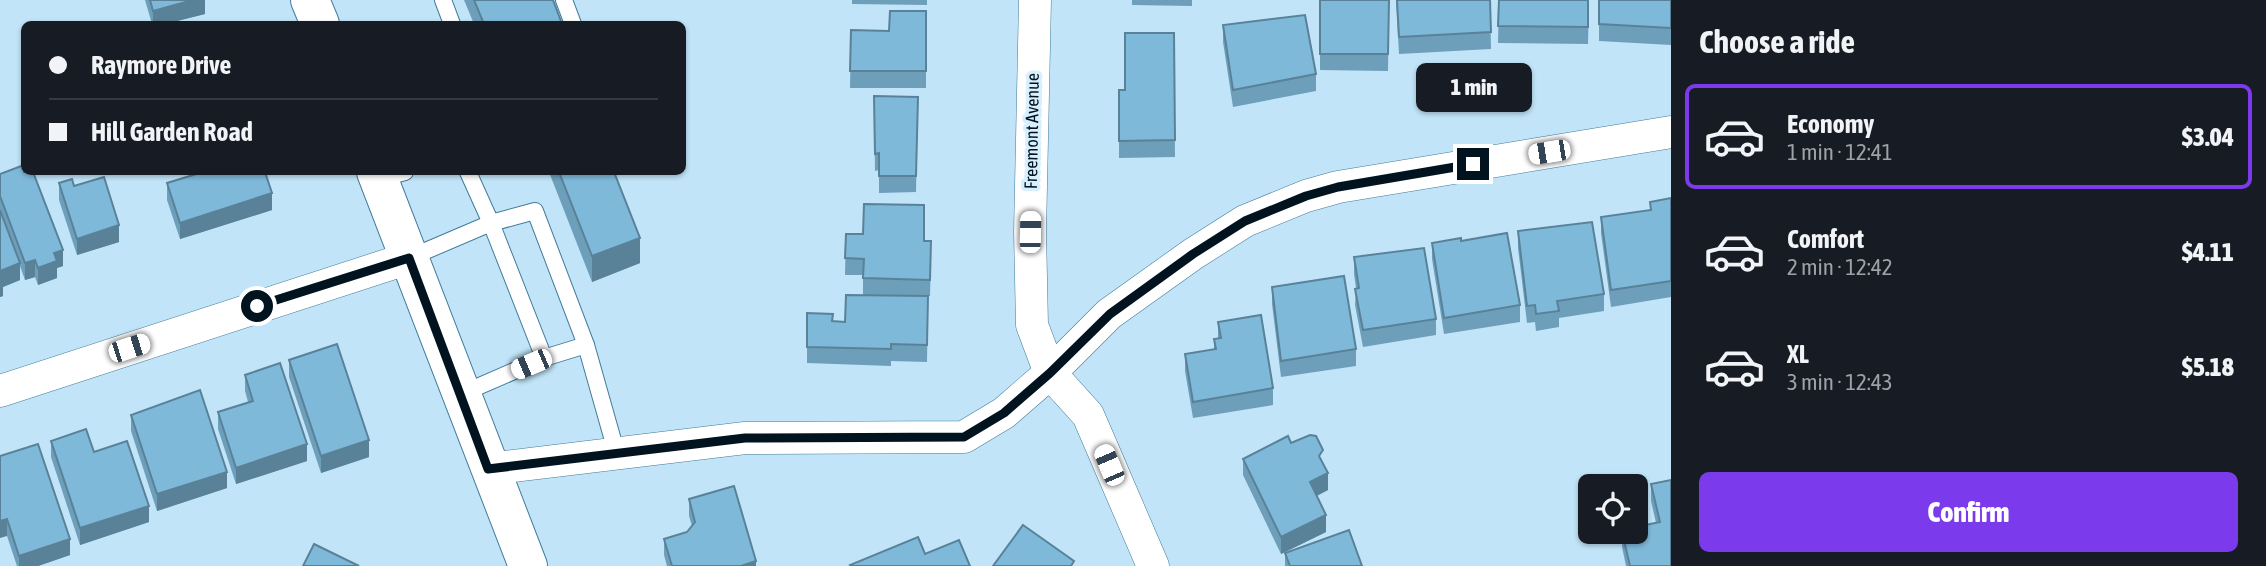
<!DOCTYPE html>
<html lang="en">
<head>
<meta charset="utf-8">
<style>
  body { margin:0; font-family:"Asap Condensed",sans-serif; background:#20242c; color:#f1f3f6; height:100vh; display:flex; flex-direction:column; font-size:26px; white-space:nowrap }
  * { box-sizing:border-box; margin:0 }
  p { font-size:23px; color:#9ea1a6 }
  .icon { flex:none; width:38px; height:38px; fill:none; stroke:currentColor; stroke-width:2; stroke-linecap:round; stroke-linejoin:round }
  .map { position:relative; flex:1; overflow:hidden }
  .drawer { display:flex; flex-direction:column; background:#171b24; width:595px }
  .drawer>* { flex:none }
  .guide { position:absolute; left:21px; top:21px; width:665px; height:154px; border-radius:10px; box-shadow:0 2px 5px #0004; display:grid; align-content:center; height:154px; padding:0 28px; background:#171b24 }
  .tools { position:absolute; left:1578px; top:474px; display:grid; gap:14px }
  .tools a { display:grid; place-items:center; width:70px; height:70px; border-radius:10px; background:#171b24; box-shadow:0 2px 5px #0004; font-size:35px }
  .end { position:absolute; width:32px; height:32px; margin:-16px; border:9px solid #00131e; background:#fff; box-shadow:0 0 0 4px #fff }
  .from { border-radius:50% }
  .bubble { position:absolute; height:49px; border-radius:10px; background:#171b24; box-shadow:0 2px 5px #0004; font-size:23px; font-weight:800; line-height:49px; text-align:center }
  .car { position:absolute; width:21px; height:42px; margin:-21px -10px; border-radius:9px; box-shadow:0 0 5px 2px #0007; background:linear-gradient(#fff 24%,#345 0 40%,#fff 0 76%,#345 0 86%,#fff 0) }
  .guide b { display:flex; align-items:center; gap:24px; height:66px; font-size:26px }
  .guide b+b { border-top:2px solid #363941 }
  .guide i { width:18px; height:18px; background:#f1f3f6 }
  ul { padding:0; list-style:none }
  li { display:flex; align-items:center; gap:21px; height:105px; margin:0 14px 10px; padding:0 14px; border:4px solid transparent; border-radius:10px }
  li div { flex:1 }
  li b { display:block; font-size:26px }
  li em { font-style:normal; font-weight:800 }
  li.active { border-color:#7c3aed }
  li>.icon { width:63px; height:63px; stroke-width:1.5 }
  h2 { padding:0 28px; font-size:32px; line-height:84px }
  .primary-button { display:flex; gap:14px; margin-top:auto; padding:14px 28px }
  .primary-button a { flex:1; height:80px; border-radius:10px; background:#7c3aed; color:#fff; font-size:28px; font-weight:800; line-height:80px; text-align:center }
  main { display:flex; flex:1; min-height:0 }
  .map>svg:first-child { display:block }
</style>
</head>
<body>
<main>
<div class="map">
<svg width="1671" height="566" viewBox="0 0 1671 566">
  <rect width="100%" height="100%" fill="#c1e4f8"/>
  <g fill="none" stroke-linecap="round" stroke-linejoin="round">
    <g stroke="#427b9a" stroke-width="18">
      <g id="service">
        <polyline points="443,0 452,24"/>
        <polyline points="564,0 573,24"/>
        <polyline points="468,172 491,223 535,211 586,345"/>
        <polyline points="379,179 405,172"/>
        <polyline points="409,258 491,223 544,358"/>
        <polyline points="461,394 544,358 586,345 616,451"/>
      </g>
    </g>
    <g stroke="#427b9a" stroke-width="33">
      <g id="minor">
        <polyline points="1035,0 1030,232 1032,325 1050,373 1088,415 1153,566"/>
        <polyline points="0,391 409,258"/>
        <polyline points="488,469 745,438 964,437 1004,413 1050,373 1109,314 1193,254 1245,221 1306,196 1338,187 1671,132"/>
      </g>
    </g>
    <g stroke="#427b9a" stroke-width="40">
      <g id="secondary">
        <polyline points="310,0 320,24"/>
        <polyline points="376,172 528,566"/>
      </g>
    </g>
    <use href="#service" stroke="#fff" stroke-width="16"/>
    <use href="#minor" stroke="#fff" stroke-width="32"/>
    <use href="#secondary" stroke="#fff" stroke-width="38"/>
  </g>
  <g fill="#6d9fbb">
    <polygon points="145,0 205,0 205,14 165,24 152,24"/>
    <polygon points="464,0 553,0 562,24 474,24"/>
    <polygon points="852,0 927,0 927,5 852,4"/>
    <polygon points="1132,0 1192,0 1192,6 1132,5"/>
    <polygon points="1320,0 1389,0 1388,71 1320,70"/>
    <polygon points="1396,0 1490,0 1491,49 1399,54"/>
    <polygon points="1499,0 1589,0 1588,44 1498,43"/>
    <polygon points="1599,0 1671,0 1671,45 1599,41"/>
    <polygon points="926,11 926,88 850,88 851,30 889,31"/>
    <polygon points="1223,25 1316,74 1316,91 1233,107 1223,42"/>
    <polygon points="1174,33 1175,157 1119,158 1119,90 1125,90"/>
    <polygon points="874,96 918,97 916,192 879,193 879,170 875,171"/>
    <polygon points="196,172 265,172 272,210 180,239 167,200 167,183 197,173"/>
    <polygon points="549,172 614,172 640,263 592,282"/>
    <polygon points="0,174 63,266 57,268 57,278 38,285 35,277 25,280 20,266 20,280 3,287 3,296 0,297"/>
    <polygon points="59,183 74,186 119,242 77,255 59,200"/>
    <polygon points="1671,198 1671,297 1611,307 1601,233 1601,217 1650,210 1650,202"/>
    <polygon points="1518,231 1604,294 1604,311 1559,318 1559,327 1536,331 1535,322 1527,323 1518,248"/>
    <polygon points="846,234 924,241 931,258 930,296 928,296 927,362 891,361 891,366 807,363 807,313 833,321 845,322 920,296 863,295 863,275 845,275"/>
    <polygon points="1461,241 1520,305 1520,322 1444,334 1432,259 1432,243"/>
    <polygon points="1354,257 1436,319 1436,335 1363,347 1355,305 1356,288 1354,274"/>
    <polygon points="1272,287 1356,349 1356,366 1281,377 1272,304"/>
    <polygon points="1218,322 1273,388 1273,405 1193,418 1185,371 1185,354 1214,349 1214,339 1218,338"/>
    <polygon points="289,360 369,457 321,473 289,377"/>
    <polygon points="245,375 307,461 236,484 218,429 218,412 248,402 245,391"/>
    <polygon points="131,415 227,488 157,511 131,431"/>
    <polygon points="51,441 94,452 149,522 80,545 51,457"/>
    <polygon points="1291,443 1323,463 1328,490 1317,496 1326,532 1281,554 1243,475 1243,459"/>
    <polygon points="0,456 70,555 38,566 17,566 7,536"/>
    <polygon points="1651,484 1671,566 1626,566 1622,547 1622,532 1656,523 1651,501"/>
    <polygon points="689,499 756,566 667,566 664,555 664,539 687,532 692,526 689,516"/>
    <polygon points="1285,553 1362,566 1285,566"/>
  </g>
  <g fill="#598299">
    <polygon points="193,0 205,0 205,14 165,24 153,24 153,11"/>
    <polygon points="272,193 272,210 180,239 180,223"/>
    <polygon points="119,225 119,242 77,255 77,239"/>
    <polygon points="640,238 640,263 592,282 592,256"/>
    <polygon points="63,250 63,266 57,268 57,278 38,285 38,268 54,253"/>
    <polygon points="35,260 35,277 25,280 25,263"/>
    <polygon points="20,263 20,280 3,287 3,296 0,297 0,271"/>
    <polygon points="369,440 369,457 321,473 321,456"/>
    <polygon points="307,444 307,461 236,484 236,468"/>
    <polygon points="227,472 227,488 157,511 157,494"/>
    <polygon points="1328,473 1328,490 1310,499 1310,482"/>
    <polygon points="149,506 149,522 80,545 80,528"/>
    <polygon points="1326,515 1326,532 1281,554 1281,537"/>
    <polygon points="7,519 7,536 0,538 0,521"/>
    <polygon points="70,539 70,555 38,566 19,566 19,556"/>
    <polygon points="756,561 756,566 741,566"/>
  </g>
  <g fill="#7fb9da" stroke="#598299" stroke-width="2">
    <polygon points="150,0 193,0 153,11"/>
    <polygon points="474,0 553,0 562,24 484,24"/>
    <polygon points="1320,0 1389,0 1388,54 1320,54"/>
    <polygon points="1397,0 1490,0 1491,32 1399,37"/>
    <polygon points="1499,0 1588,0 1588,27 1498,26"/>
    <polygon points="1599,0 1671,0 1671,28 1599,24"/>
    <polygon points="890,11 926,11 926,71 850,71 851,30 889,31"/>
    <polygon points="1305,15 1316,74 1233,90 1223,25"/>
    <polygon points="1125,33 1174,33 1175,140 1119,141 1119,90 1125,90"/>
    <polygon points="874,96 918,97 916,176 879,176 879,153 875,154"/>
    <polygon points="24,165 24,172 33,172 63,250 54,253 57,261 38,268 35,260 25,263 0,196 0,174"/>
    <polygon points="203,172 265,172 272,193 180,223 167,183"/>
    <polygon points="559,172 614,172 640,238 592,256"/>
    <polygon points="104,177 119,225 77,239 59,183 72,179 74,186"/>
    <polygon points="1671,198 1671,281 1611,290 1601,217 1651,210 1650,202"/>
    <polygon points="864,204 924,205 924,241 931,241 930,280 863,278 864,259 845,258 846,234 863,234"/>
    <polygon points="0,210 20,263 0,271"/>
    <polygon points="1592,222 1604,294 1557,301 1559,311 1536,314 1535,305 1527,306 1518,231"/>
    <polygon points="1507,233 1520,305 1444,318 1432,243 1461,238 1461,241"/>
    <polygon points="1424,248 1436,319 1363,330 1355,289 1359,288 1354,257"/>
    <polygon points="1344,276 1356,349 1281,361 1272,287"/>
    <polygon points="846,295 928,296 927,345 891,344 891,349 807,347 807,313 833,314 832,321 845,322"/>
    <polygon points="1261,315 1273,388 1193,402 1185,354 1216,349 1214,339 1221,338 1218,322"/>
    <polygon points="337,344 369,440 321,456 289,360"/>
    <polygon points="280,363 307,444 236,468 218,412 253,401 245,375"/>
    <polygon points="200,390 227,472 157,494 131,415"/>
    <polygon points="86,429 94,452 127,441 149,506 80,528 51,441"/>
    <polygon points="1310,435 1316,436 1323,450 1319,456 1328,473 1310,482 1326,515 1281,537 1243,459 1288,436 1291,443"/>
    <polygon points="38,444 70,539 19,556 7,519 0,521 0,456"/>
    <polygon points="1671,480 1671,566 1630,566 1622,532 1636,532 1636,527 1660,522 1651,484"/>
    <polygon points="734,486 756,561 741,566 672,566 664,539 687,532 695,522 689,499"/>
    <polygon points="1023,525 1074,561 1071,566 993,566"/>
    <polygon points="1349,530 1362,566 1290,566 1285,553"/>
    <polygon points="918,537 925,554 959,540 970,566 851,566 850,565"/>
    <polygon points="314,544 359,566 303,566"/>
  </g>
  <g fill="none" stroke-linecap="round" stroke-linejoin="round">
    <polyline stroke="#00131e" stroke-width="9" points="257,306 409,258 488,469 745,438 964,437 1004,413 1050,373 1110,314 1193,254 1245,221 1306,196 1338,187 1473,164"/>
  </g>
  <g text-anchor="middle" stroke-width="7" stroke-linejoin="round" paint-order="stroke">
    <g font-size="18" fill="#00131e" stroke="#d8effd">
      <text transform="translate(1032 131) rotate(-89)" y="6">Freemont Avenue</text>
    </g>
  </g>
</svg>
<div class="tools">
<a><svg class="icon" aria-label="locate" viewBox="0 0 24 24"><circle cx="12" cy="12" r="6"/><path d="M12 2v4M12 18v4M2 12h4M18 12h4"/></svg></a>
</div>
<i class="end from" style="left:257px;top:306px"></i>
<i class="end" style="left:1473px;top:164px"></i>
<div class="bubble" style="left:1416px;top:63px;width:116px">1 min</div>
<i class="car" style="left:1549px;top:152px;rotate:261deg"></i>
<i class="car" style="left:1030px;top:232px;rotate:1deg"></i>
<i class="car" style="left:129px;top:348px;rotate:72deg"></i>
<i class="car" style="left:531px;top:364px;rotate:247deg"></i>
<i class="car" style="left:1109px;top:465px;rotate:337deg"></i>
<div class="guide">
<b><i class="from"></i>Raymore Drive</b>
<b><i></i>Hill Garden Road</b>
</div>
</div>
<section class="drawer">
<h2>Choose a ride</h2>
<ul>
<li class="active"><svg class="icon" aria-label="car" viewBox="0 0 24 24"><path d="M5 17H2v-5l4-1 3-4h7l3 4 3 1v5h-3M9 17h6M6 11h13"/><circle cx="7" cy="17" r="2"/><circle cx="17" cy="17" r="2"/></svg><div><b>Economy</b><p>1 min · 12:41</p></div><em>$3.04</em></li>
<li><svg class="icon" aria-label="car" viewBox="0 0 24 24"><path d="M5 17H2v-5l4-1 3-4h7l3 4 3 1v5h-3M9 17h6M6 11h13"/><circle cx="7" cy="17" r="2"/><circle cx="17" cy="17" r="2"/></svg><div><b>Comfort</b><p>2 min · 12:42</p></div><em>$4.11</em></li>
<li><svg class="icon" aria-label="car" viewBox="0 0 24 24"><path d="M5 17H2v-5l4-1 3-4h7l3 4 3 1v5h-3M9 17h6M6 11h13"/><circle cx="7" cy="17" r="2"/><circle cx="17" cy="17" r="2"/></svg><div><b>XL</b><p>3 min · 12:43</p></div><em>$5.18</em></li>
</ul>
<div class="primary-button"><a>Confirm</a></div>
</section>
</main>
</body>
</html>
